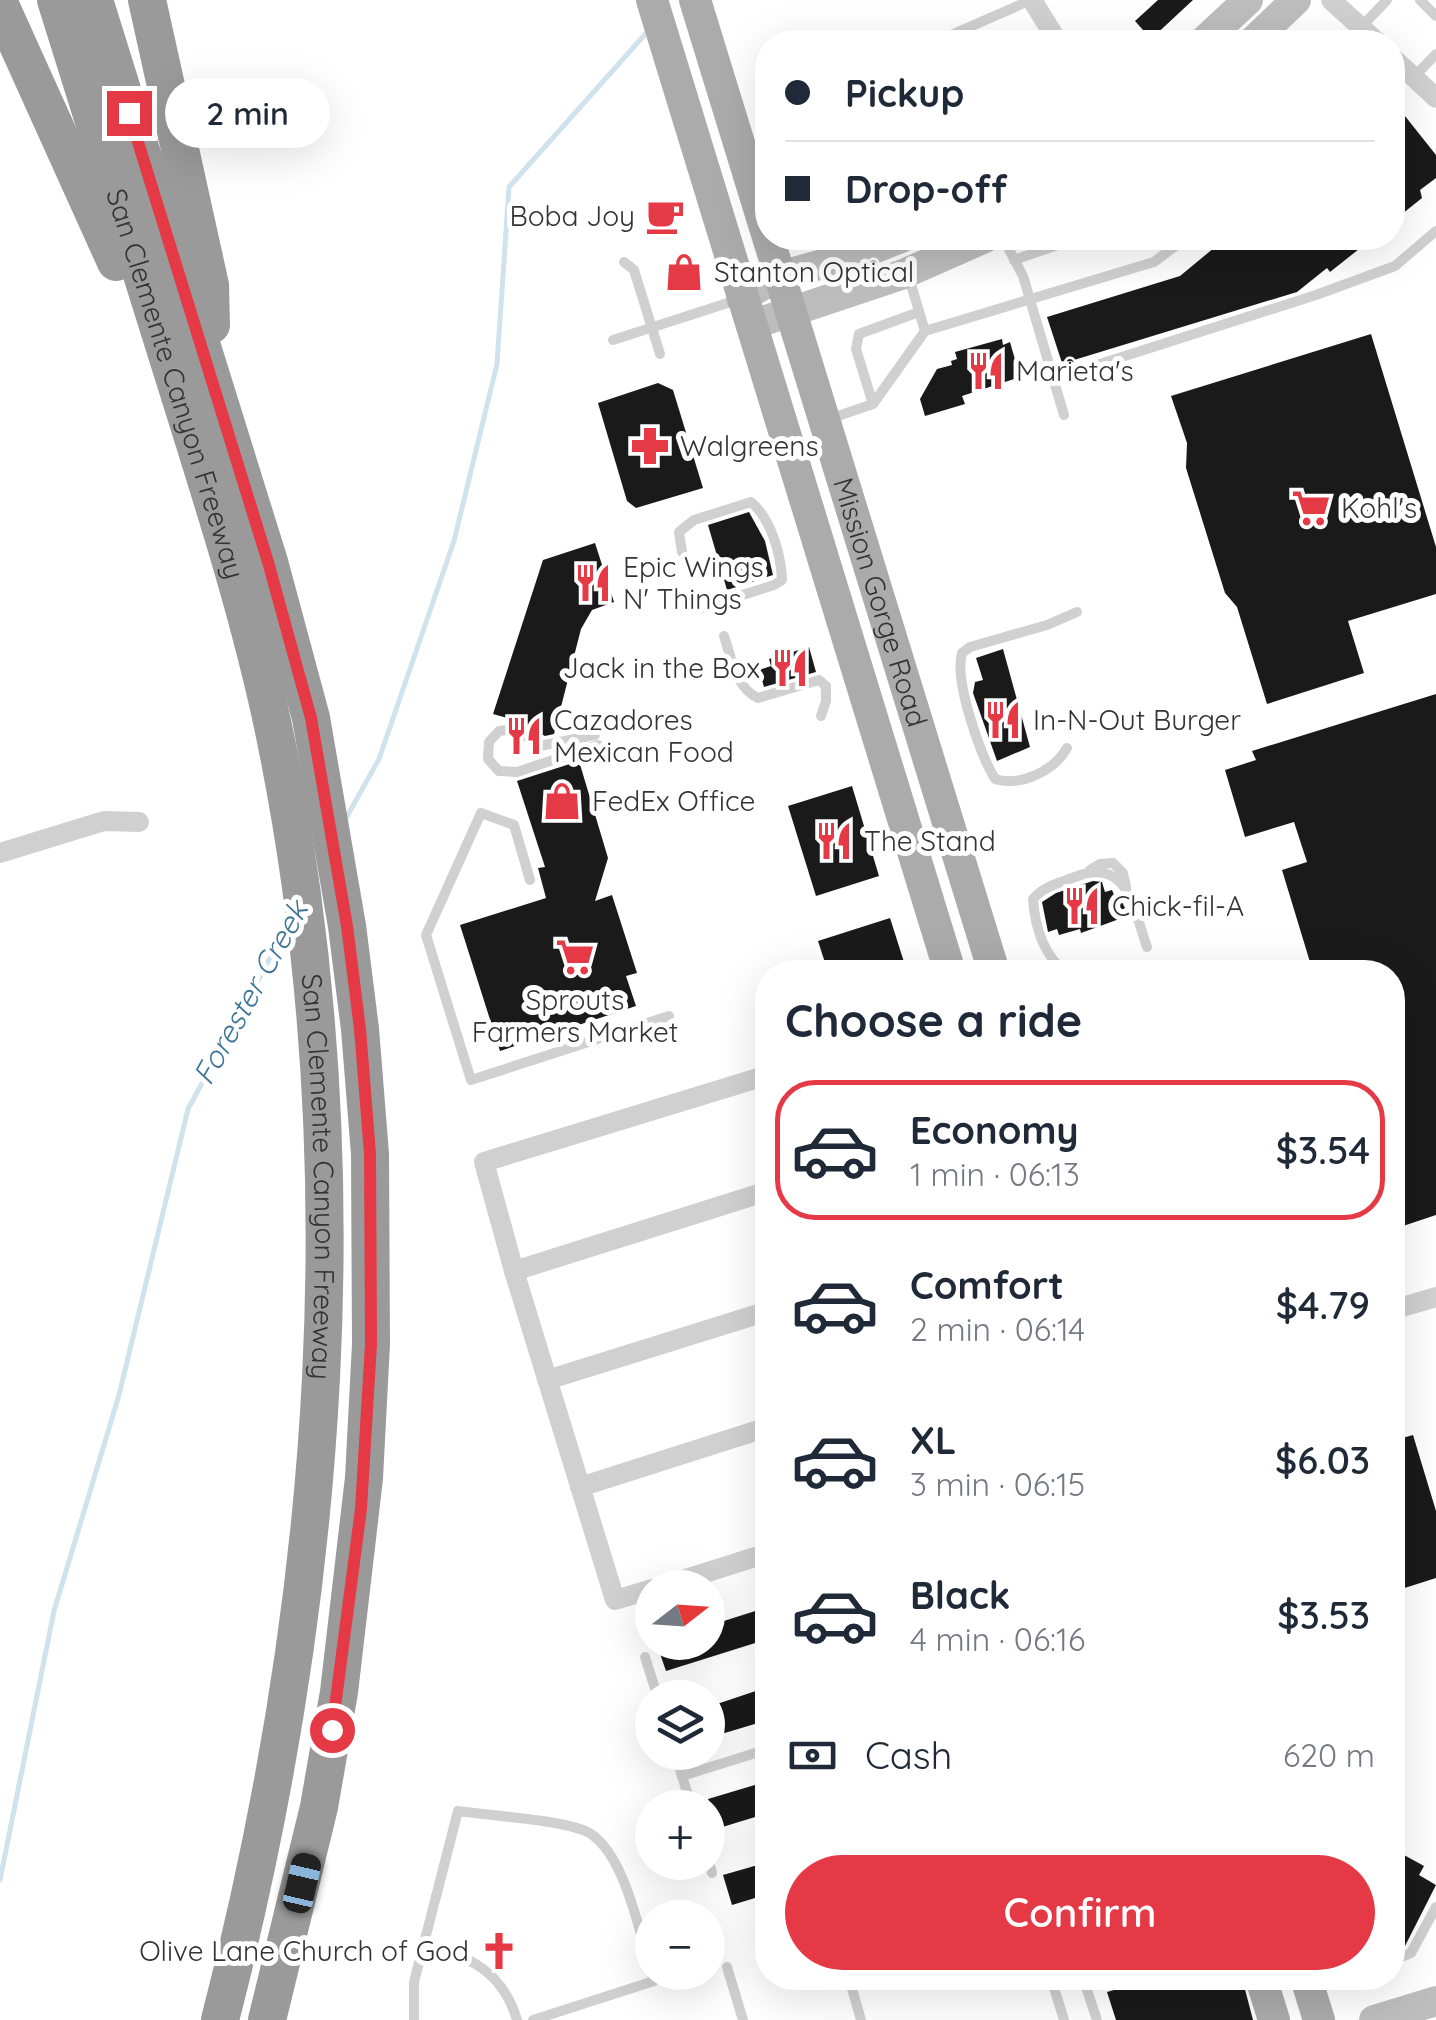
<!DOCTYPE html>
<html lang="en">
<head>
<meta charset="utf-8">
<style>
  body { margin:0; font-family:Quicksand,sans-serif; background:#f6f6f7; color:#1f2937; height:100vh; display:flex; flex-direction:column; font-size:38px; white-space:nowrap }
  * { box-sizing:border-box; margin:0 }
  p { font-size:32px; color:#747a83 }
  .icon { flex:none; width:55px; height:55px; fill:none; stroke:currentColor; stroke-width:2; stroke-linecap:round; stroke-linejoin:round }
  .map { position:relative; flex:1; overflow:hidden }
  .sheet { position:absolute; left:755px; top:960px; width:650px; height:1030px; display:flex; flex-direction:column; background:#fff; border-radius:40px; box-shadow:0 10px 40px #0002 }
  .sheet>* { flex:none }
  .banner { position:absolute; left:755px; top:30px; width:650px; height:220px; border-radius:40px; box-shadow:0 10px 40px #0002; display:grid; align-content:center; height:220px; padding:0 30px; background:#fff }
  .needle { width:65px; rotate:73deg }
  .controls { position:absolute; left:635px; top:1570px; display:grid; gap:20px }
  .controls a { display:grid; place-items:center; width:90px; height:90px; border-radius:50%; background:#fff; box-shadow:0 10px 40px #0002; font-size:50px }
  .end { position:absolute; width:45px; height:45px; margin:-22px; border:12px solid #e63946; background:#fff; box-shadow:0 0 0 5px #fff }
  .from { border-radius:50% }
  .bubble { position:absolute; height:70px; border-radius:35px; background:#fff; box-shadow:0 10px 40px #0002; font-size:32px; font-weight:600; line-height:70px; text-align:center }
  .car { position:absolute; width:30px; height:60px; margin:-30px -15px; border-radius:12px; box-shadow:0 0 8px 2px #0007; background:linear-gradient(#222 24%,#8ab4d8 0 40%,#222 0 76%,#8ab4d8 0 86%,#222 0) }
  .banner b { display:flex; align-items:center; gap:35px; height:95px; font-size:38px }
  .banner b+b { border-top:2px solid #e0e1e3 }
  .banner i { width:25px; height:25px; background:#1f2937 }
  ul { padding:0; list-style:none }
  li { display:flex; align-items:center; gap:30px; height:140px; margin:0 20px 15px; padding:0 10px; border:5px solid transparent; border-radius:40px }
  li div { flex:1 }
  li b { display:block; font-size:38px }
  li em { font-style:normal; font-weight:600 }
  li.active { border-color:#e63946 }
  li>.icon { width:90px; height:90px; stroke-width:1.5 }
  h2 { padding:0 30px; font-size:45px; line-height:120px }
  .pay { display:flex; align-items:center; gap:25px; height:110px; padding:0 30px; font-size:38px }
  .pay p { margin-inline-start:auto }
  .cta { display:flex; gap:20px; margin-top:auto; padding:20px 30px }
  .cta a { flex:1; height:115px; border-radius:60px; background:#e63946; color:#fff; font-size:40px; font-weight:600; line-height:115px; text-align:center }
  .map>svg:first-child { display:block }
</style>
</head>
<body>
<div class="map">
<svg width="1436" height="2020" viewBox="0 0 1436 2020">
  <rect width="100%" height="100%" fill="#fff"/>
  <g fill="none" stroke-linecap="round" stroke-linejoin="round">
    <g stroke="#cfe2ee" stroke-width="5">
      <polyline points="345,820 379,759 454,541 497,364 509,187 648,31"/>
      <polyline points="0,1880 54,1611 119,1395 188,1109 287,927"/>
    </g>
  </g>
  <g fill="#1a1a1a">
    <polygon points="1158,0 1193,0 1151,39 1135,21"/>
    <polygon points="1401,111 1436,155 1436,178 1420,190 1422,198 1392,222 1392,119"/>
    <polygon points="1226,238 1373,238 1330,272 1327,268 1297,292 1074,360 1074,363 1063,366 1047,317 1180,276"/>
    <polygon points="1371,334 1436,547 1436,594 1348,621 1364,673 1267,704 1237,607 1225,593 1186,468 1187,443 1171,396"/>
    <polygon points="1002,339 1003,345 1010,342 1020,377 962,396 965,404 925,416 920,399 937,369 952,365 951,361 957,359 955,352"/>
    <polygon points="658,383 673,390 703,488 636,508 627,501 598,403"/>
    <polygon points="749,512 765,541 773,575 727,590 708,525"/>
    <polygon points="595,543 614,602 592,610 581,629 554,734 545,736 518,721 493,714 543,560"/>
    <polygon points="809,647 816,672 764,687 759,670 771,666 769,659"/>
    <polygon points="1003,649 1030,747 997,761 973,693 975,682 983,680 976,658"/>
    <polygon points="1436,694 1436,1215 1400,1227 1392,1199 1392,972 1313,972 1282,870 1307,862 1294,822 1245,837 1225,770 1256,760 1252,751"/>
    <polygon points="579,761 608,858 595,901 612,895 637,973 626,976 636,1006 500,1051 460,925 546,898 538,868 545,867 517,781"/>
    <polygon points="852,786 879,876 816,896 788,806"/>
    <polygon points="1093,881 1102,882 1105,892 1112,890 1115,897 1119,896 1125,908 1120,911 1122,918 1081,933 1080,929 1059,935 1057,929 1048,932 1042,902 1056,893"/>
    <polygon points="890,918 904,962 872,972 828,972 818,941"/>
    <polygon points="1413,1435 1436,1511 1436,1578 1392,1592 1392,1441"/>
    <polygon points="768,1607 768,1639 666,1671 656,1642 708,1642 708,1626"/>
    <polygon points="768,1687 768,1720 708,1738 708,1707"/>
    <polygon points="768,1781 768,1813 716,1829 708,1799"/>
    <polygon points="1404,1855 1424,1866 1419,1875 1436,1885 1405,1946 1392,1940 1392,1860 1400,1864"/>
    <polygon points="768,1862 768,1894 732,1905 723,1875"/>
    <polygon points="1155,1978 1242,1978 1253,2020 1116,2020 1107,1992"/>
  </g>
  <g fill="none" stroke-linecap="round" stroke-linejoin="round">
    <g stroke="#d0d0d0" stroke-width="10">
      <polyline points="1420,0 1436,16"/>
      <polyline points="1361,27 1387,0"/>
      <polyline points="935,42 1031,0"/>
      <polyline points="1414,77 1436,54"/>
      <polyline points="1003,238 1023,276 1064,415"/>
      <polyline points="1014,260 1078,238"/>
      <polyline points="624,262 634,270 660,354"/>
      <polyline points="909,278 925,331 1154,262 1186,238"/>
      <polyline points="613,340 740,299"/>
      <polyline points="1053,379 1316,295 1395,266 1436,231"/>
      <polyline points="873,404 856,349 859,334 919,312"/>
      <polyline points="826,420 873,404 925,331"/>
      <path d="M682,552l-3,-20 15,-12 57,-18c20,17 30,52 31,78l-8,5 -76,24"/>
      <path d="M724,636c8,23 11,51 34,62l61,-18 7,6v15l-5,15"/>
      <polyline points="595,735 540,746 514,729 499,731 489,742 488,759 499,771 517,772 598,745"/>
      <path d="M1067,748c-13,23 -47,39 -72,31 -15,-25 -41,-99 -33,-126l8,-6 77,-22 30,-13"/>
      <polyline points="1090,870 1100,864 1113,863 1123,873 1126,887"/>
      <polyline points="530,880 514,825 481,813 426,935 471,1080 669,1016"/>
      <path d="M1065,972c-22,-18 -30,-44 -32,-73 11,-13 26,-16 42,-22 53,-21 58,31 72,70"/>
      <polyline points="645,1657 658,1698"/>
      <polyline points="675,1752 682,1776 768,1749"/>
      <polyline points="682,1776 692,1808"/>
      <polyline points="708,1858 712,1873"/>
      <path d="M423,1945c46,10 80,27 94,75"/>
      <polyline points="1392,1949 1404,1956 1411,1953 1436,1907"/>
      <polyline points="727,1967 743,2020"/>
      <polyline points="849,1978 861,2020"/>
      <polyline points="1051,1978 1064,2020"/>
      <polyline points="1083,1978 1097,2020"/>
      <path d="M414,2020v-38l44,-171c34,5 95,8 125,19 42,15 58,111 71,151l-121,39"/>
    </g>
    <g stroke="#d0d0d0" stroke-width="20">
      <polyline points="1032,0 1058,42"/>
      <polyline points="1331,0 1377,42"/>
      <polyline points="1392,57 1436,98"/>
      <polyline points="0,853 104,821 139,822"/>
      <polyline points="514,1271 768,1191"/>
      <polyline points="1392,1310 1436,1297"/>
      <polyline points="547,1380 768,1311"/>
      <polyline points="580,1487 768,1427"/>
      <polyline points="657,1588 768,1553"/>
      <polyline points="652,1589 615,1600 514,1271 484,1162 768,1075"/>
    </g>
    <g stroke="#bdbdbd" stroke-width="30">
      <polyline points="1203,42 1248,0"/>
      <polyline points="1252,42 1296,0"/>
      <polyline points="741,298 779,276 863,253 901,238"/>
      <polyline points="751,325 901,275 985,238"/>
      <polyline points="1374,2020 1436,2001"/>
    </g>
    <g stroke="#ababab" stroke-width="32">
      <polyline points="652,0 950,972"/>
      <path id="s1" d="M695,0l299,972"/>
      <polyline points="1261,1978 1274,2020"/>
      <polyline points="1306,1978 1319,2020"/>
    </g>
    <g stroke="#9a9a9a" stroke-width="38">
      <path id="s2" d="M56,0c41,132 83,264 124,396 34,109 69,218 93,330 90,429 56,872 -53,1294"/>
      <polyline points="94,0 269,562 311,718 347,926 360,1029 370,1154 371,1344 364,1478 339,1692 319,1807 267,2020"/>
      <polyline points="147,0 210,285 211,325"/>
      <polyline points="0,5 116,262"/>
    </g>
  </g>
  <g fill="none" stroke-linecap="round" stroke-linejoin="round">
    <polyline stroke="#e63946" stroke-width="12" points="129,113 268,562 311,718 347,926 360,1029 370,1154 371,1344 361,1509 332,1730"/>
  </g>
  <defs>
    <g id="cafe-bare" transform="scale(3)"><path d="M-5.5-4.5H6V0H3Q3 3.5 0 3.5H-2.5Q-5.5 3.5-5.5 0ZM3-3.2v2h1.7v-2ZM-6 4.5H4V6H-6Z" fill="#e63946" stroke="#fff" stroke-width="2.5" paint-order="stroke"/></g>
    <g id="shop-bare" transform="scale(3)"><path d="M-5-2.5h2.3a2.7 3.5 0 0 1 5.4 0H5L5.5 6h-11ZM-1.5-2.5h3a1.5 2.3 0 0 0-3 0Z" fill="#e63946" stroke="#fff" stroke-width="2.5" paint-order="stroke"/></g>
    <g id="restaurant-bare" transform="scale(3)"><path d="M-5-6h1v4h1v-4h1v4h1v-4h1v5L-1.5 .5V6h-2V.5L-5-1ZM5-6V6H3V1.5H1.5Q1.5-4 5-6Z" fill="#e63946" stroke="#fff" stroke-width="2.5" paint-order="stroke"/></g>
    <g id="pharmacy-bare" transform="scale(3)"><path d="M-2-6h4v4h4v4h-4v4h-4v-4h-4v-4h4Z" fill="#e63946" stroke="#fff" stroke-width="2.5" paint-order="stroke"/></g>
    <g id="supermarket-bare" transform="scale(3)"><path d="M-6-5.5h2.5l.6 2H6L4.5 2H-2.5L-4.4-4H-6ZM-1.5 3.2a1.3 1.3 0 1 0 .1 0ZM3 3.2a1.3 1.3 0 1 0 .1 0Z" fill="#e63946" stroke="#fff" stroke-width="2.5" paint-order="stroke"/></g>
    <g id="church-bare" transform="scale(3)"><path d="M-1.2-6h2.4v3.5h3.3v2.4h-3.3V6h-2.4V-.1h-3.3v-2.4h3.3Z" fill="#e63946" stroke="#fff" stroke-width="2.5" paint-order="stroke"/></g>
  </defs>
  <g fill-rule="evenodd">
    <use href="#cafe-bare" x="665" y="216"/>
    <use href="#shop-bare" x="684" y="272"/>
    <use href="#restaurant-bare" x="986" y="371"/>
    <use href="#pharmacy-bare" x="650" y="446"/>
    <use href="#supermarket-bare" x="1311" y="508"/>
    <use href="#restaurant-bare" x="593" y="583"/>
    <use href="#restaurant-bare" x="790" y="668"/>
    <use href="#restaurant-bare" x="1003" y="720"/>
    <use href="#restaurant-bare" x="524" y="736"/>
    <use href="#shop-bare" x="562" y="801"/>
    <use href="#restaurant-bare" x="834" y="841"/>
    <use href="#restaurant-bare" x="1082" y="906"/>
    <use href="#supermarket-bare" x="575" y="957"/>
    <use href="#church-bare" x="499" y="1951"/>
  </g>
  <g text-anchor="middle" stroke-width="10" stroke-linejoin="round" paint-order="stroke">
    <g font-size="28" fill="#333" stroke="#fff" text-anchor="start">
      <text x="635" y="226" text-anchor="end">Boba Joy</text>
      <text x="714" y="282">Stanton Optical</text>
      <text x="1016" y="381">Marieta's</text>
      <text x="680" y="456">Walgreens</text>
      <text x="1341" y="518">Kohl's</text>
      <text x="623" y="577">Epic Wings<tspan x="623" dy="32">N' Things</tspan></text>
      <text x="760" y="678" text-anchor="end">Jack in the Box</text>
      <text x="554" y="730">Cazadores<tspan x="554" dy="32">Mexican Food</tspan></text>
      <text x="1033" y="730">In-N-Out Burger</text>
      <text x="592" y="811">FedEx Office</text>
      <text x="864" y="851">The Stand</text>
      <text x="1112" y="916">Chick-fil-A</text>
      <text x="575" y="1010" text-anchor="middle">Sprouts<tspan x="575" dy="32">Farmers Market</tspan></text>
      <text x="469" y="1961" text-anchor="end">Olive Lane Church of God</text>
    </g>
    <g font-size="28" fill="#333" stroke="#fff">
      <text dy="10" stroke="none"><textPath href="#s2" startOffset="402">San Clemente Canyon Freeway</textPath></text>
      <text dy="10" stroke="none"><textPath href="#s1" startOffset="630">Mission Gorge Road</textPath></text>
      <text dy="10" stroke="none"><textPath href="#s2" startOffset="1212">San Clemente Canyon Freeway</textPath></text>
    </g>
    <g font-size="30" font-style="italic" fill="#3f7597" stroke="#fff">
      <text transform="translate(251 993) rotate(-61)" y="10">Forester Creek</text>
    </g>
  </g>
</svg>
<div class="controls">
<a><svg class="needle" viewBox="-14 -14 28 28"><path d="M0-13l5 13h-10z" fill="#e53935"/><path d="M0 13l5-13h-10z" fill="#747a83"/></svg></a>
<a><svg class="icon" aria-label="layers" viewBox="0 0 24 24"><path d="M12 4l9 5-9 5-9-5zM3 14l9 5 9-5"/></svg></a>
<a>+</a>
<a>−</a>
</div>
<i class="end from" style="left:332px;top:1730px"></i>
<i class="end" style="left:129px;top:113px"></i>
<div class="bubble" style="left:165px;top:78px;width:165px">2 min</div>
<i class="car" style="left:302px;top:1883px;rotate:13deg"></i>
<div class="banner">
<b><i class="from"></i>Pickup</b>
<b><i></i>Drop-off</b>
</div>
<section class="sheet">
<h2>Choose a ride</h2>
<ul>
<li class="active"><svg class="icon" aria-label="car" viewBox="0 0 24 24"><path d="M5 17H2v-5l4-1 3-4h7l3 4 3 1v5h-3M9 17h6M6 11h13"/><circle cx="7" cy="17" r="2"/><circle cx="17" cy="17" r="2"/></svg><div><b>Economy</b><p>1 min · 06:13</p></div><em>$3.54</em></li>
<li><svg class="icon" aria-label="car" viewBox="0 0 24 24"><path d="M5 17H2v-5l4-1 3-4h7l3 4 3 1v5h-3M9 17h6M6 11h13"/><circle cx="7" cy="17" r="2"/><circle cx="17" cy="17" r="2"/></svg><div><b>Comfort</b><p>2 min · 06:14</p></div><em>$4.79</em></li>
<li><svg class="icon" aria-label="car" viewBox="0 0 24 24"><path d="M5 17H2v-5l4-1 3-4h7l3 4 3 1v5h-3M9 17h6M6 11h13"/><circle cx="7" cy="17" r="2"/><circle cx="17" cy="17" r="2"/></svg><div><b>XL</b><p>3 min · 06:15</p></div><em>$6.03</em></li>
<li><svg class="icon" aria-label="car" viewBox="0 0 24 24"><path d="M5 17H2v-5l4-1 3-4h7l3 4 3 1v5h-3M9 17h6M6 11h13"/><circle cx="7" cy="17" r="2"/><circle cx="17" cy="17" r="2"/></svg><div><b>Black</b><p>4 min · 06:16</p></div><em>$3.53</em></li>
</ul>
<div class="pay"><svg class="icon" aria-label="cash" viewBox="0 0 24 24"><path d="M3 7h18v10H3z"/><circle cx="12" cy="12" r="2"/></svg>Cash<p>620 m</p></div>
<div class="cta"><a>Confirm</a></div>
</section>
</div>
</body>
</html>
